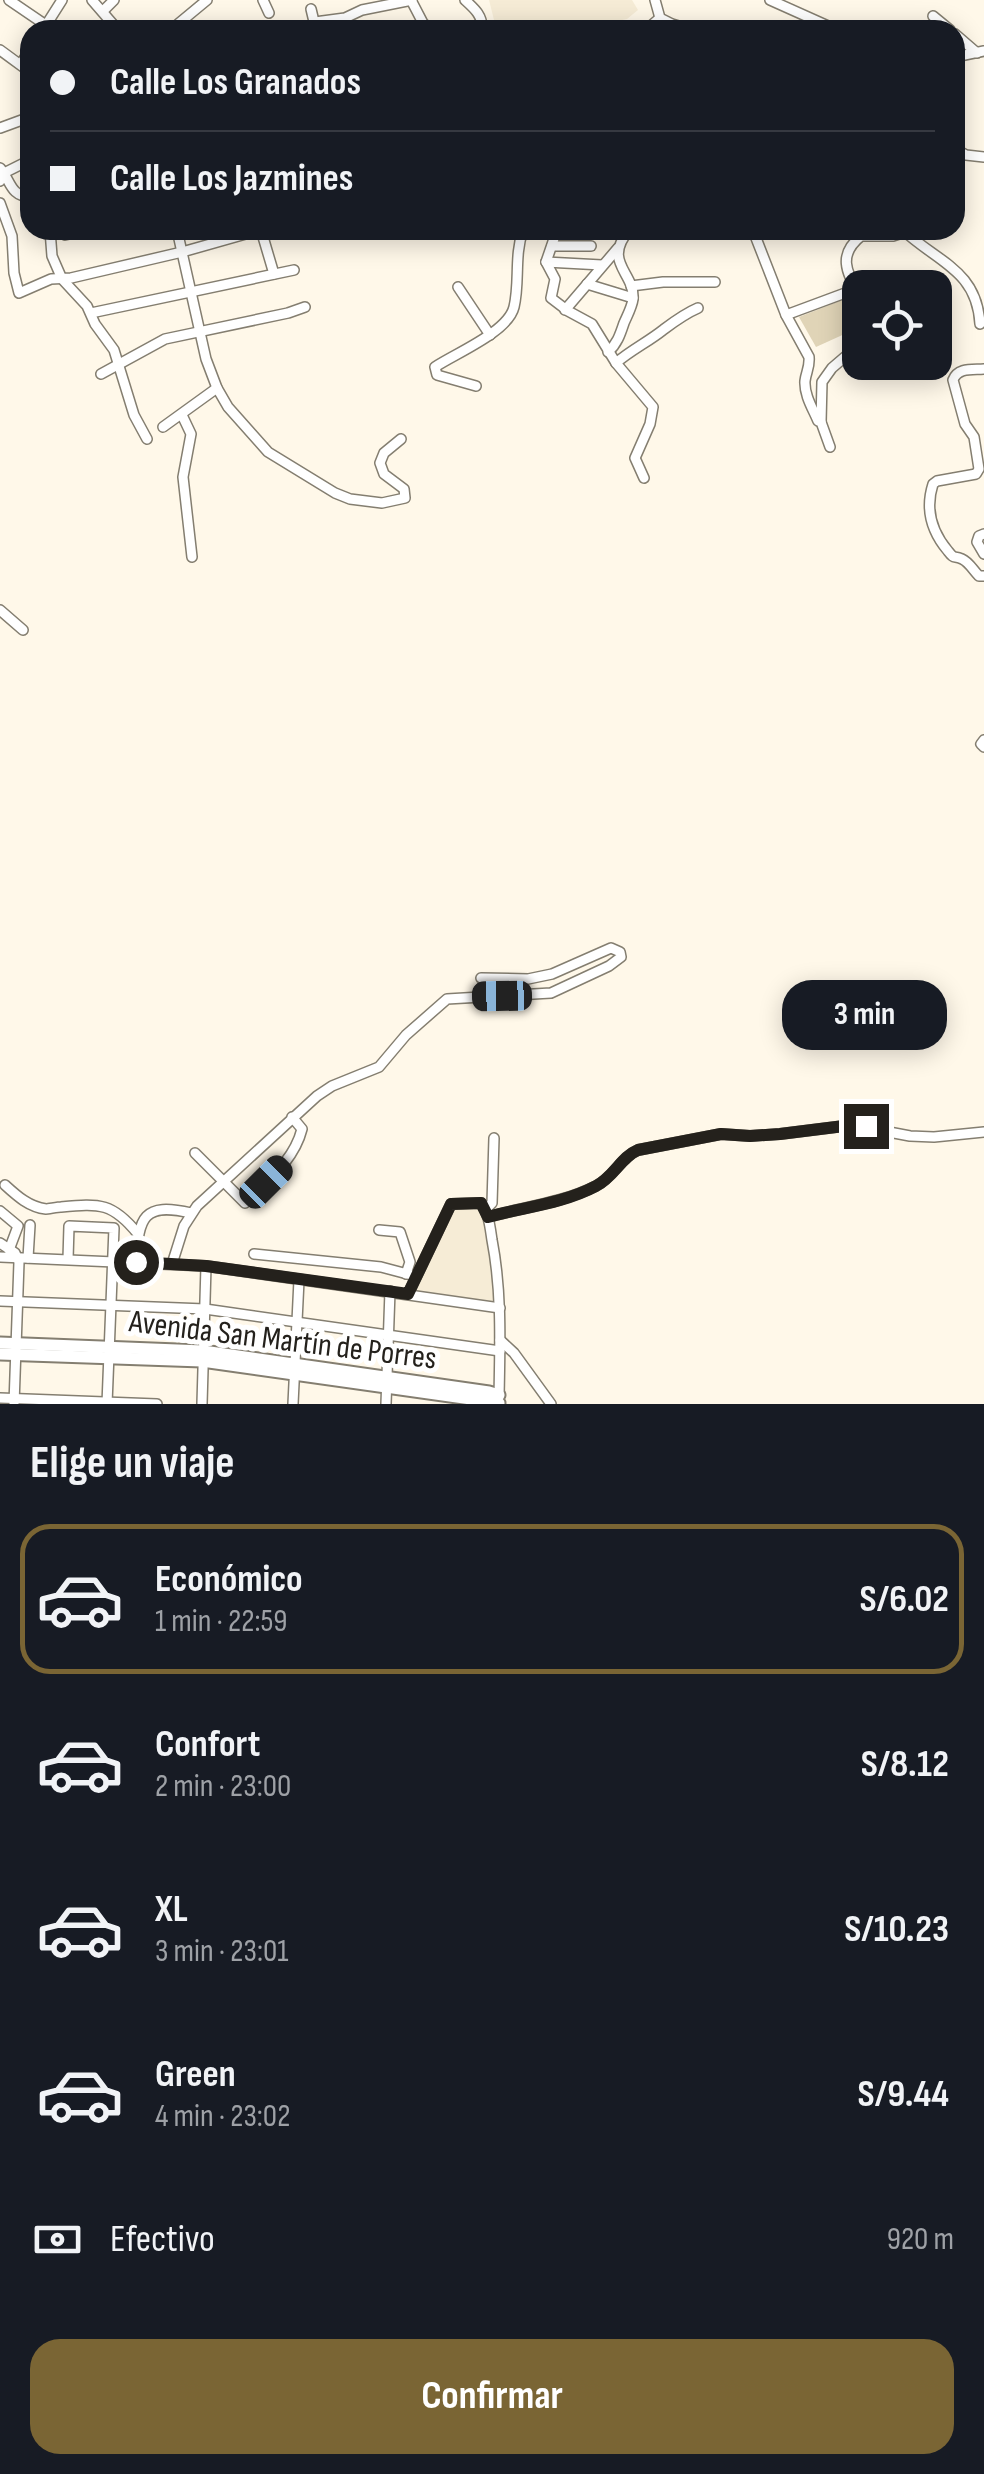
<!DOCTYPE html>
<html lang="es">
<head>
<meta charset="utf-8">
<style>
  body { margin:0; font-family:"Sofia Sans Condensed",sans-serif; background:#242831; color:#f1f3f6; height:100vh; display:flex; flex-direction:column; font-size:38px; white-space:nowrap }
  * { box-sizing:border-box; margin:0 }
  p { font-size:32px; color:#9ea1a6 }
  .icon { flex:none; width:55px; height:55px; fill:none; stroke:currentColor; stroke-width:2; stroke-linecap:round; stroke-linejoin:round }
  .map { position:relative; height:1404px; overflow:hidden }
  .side { display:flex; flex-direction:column; background:#171b24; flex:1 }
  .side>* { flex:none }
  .banner { position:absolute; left:20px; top:20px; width:945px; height:220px; border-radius:30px; box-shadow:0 5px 25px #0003; display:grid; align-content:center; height:220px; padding:0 30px; background:#171b24 }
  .controls { position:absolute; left:842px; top:270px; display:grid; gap:20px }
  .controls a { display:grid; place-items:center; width:110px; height:110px; border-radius:20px; background:#171b24; box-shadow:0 5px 25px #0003; font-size:50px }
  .end { position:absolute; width:45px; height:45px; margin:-22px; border:12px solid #24211c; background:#fff; box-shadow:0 0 0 5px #fff }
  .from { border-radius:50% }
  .bubble { position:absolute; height:70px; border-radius:30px; background:#171b24; box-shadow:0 5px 25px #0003; font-size:32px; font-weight:700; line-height:70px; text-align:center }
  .car { position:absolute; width:30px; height:60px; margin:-30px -15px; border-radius:12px; box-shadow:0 0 8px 2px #0007; background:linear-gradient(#222 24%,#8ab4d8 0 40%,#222 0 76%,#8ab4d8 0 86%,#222 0) }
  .banner b { display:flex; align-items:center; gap:35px; height:95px; font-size:38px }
  .banner b+b { border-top:2px solid #363941 }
  .banner i { width:25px; height:25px; background:#f1f3f6 }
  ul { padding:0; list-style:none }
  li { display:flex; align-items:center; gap:30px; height:150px; margin:0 20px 15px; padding:0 10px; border:5px solid transparent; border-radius:30px }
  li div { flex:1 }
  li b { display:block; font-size:38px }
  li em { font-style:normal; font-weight:700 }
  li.selected { border-color:#7a6534 }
  li>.icon { width:90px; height:90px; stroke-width:1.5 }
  h2 { padding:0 30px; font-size:45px; line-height:120px }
  .pay { display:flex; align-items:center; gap:25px; height:110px; padding:0 30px; font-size:38px }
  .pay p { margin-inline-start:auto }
  .button { display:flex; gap:20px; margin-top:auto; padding:20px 30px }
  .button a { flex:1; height:115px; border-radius:30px; background:#7a6534; color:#fff; font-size:40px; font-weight:700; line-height:115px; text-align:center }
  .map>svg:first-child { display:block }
</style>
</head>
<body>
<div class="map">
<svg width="984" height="1404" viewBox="0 0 984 1404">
  <rect width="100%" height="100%" fill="#fff8e9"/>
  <g fill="#f6ecd6">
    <polygon points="489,0 632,0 638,10 627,19 586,28 546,30 497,23 494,20"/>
    <polygon points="452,1205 482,1205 492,1271 497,1281 496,1302 412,1290"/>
  </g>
  <polygon fill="#e0d4b7" points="850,297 860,314 860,327 816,347 799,317"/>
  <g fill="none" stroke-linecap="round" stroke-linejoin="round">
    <g stroke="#847e70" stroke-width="12">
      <g id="minor">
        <polyline points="9,0 53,30"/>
        <polyline points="92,0 118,30"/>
        <polyline points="263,0 269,13"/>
        <polyline points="411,0 423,23 431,30"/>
        <path d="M465,0c10,9 18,16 17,30"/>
        <polyline points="655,0 660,18 672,24 692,30"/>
        <polyline points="770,0 837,30"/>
        <polyline points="311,9 316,30"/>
        <polyline points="103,11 114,0"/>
        <polyline points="933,16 950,30"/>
        <polyline points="315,22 345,18 362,10 412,0"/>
        <polyline points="43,30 62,0"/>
        <polyline points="176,30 178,24 207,0"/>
        <polyline points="646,30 660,18"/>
        <polyline points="955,34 977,53"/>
        <polyline points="0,50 30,72"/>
        <polyline points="955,57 984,51"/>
        <polyline points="21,64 30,49"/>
        <polyline points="955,85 955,86"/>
        <polyline points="0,128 30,117"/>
        <polyline points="955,149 966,155 984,157"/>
        <path d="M0,168c11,13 10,28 30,29"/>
        <polyline points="0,181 4,173 30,160"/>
        <polyline points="0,203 12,236 14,273 19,293 51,279 71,278 182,252 260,230"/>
        <polyline points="50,230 52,256 62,279 87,306 95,324 114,350 134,415 147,439"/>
        <polyline points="177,230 206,359 217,388 228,407 268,452 335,493 350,499 382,503 405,498 404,489 384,474 380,463 384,453 401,439"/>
        <polyline points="261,230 274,274"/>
        <polyline points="557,230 546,262 555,279 551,298 568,311 592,324 616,363 653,407 650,424 635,458 644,478"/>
        <path d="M903,230c34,32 74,40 77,94"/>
        <polyline points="65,235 88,230"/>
        <path d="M756,238l30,77 23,42c1,10 -3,15 -4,24 -1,14 8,28 13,40l3,1 9,25"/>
        <polyline points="552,246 591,246"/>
        <polyline points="546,262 602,265"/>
        <polyline points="587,284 633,298"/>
        <polyline points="631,286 663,282 715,282"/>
        <polyline points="458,287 490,335"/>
        <path d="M860,297c-12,-23 -24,-41 1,-61h32l12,-4"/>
        <polyline points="565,310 618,248"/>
        <polyline points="91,313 294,270"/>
        <polyline points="786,315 856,289"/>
        <path d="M608,352c9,-8 12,-17 16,-29 3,-7 8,-16 9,-24 2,-27 -31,-36 -4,-69"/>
        <path d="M616,363c15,-13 32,-21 47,-33 12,-9 21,-16 35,-22"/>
        <path d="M984,369c-11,1 -26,-2 -31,11l12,44 9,13 5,32 -3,5 -39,7 -4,3c-8,25 -1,48 15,67 7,9 5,4 14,8 7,3 11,11 17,17h5"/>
        <polyline points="101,374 165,339 288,313 305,307"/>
        <path d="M476,386l-39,-11 -2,-8c21,-14 73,-35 79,-60 6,-25 0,-51 9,-77"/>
        <polyline points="182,415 191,434 183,477 192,557"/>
        <polyline points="821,422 822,382 832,368 860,344"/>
        <polyline points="163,427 217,388"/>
        <polyline points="984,534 979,536 977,542 984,554"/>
        <polyline points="0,610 23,630"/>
        <polyline points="984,740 981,744 984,747"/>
        <path d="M195,1153l50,50c22,-22 49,-42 57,-74l-10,-12"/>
        <path d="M5,1185c12,11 24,22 41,24 2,0 12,-2 15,-2 39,-4 52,-4 77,27"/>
        <polyline points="486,1209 492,1203 494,1138"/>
        <polyline points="0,1211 18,1226 9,1250"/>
        <path d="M488,1217c36,-10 74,-14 108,-31 18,-9 25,-29 42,-36l83,-16 29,2 30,-2 72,-9 58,11 24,1 50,-5"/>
        <polyline points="379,1230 400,1232 410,1262 406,1274"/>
        <polyline points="0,1243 15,1253 19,1262 14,1404"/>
        <polyline points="254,1254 381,1267 415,1276"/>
        <polyline points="0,1257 206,1266 500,1308"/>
        <polyline points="28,1258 30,1225"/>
        <polyline points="68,1259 69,1226 114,1228 107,1404"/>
        <path d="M136,1261c3,-44 7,-59 55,-48"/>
        <polyline points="172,1264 184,1226 197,1206 317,1096 332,1086 379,1067 406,1035 447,999 551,993 609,966 621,957 620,952 611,948 552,974 528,979 481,978"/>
        <path d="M408,1294l43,-90 30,-1c8,11 9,24 11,37 10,52 8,104 7,157"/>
        <polyline points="0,1301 205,1309 500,1351"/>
        <polyline points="500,1340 514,1353 551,1404"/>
        <polyline points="0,1398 157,1404"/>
        <polyline points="202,1404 206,1266"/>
        <polyline points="293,1404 299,1280"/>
        <polyline points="386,1404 390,1291"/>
      </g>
    </g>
    <g stroke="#847e70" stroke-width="15">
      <g id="major">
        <polyline points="0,1343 203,1351 489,1392 499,1395"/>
        <polyline points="0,1354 202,1361 499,1403"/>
      </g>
    </g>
    <use href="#minor" stroke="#fff" stroke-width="9"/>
    <use href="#major" stroke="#fff" stroke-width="11"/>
  </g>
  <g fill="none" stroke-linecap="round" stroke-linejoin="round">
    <path stroke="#24211c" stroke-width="12" d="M136,1262l70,4 202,28 43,-90 30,-1 7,14c36,-10 74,-13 108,-31 18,-9 25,-29 42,-36l83,-16 29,2 30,-2 72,-9 14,1"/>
  </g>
  <g text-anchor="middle" stroke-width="10" stroke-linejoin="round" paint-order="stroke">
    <g font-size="32" fill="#24211c" stroke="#fff">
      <text transform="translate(283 1339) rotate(7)" y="11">Avenida San Martín de Porres</text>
    </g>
  </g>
</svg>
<div class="controls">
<a><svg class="icon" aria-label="locate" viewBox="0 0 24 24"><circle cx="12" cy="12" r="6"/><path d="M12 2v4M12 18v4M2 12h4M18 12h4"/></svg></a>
</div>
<i class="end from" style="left:136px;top:1262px"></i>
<i class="end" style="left:866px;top:1126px"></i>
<div class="bubble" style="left:782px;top:980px;width:165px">3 min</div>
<i class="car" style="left:502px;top:996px;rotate:269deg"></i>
<i class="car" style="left:266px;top:1182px;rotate:45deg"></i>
<div class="banner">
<b><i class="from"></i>Calle Los Granados</b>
<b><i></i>Calle Los Jazmines</b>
</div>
</div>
<section class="side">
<h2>Elige un viaje</h2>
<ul>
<li class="selected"><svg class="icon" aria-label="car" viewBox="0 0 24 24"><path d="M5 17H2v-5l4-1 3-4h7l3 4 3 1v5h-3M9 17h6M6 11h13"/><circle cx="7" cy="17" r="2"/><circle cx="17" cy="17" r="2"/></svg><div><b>Económico</b><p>1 min · 22:59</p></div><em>S/6.02</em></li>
<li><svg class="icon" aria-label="car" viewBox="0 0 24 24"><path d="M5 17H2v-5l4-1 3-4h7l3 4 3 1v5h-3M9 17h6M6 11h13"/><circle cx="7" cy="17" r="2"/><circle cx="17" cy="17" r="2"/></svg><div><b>Confort</b><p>2 min · 23:00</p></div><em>S/8.12</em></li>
<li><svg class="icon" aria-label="car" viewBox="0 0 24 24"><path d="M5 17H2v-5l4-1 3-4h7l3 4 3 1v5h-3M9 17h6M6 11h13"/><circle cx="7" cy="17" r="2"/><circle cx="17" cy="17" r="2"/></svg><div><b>XL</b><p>3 min · 23:01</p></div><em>S/10.23</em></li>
<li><svg class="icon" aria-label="car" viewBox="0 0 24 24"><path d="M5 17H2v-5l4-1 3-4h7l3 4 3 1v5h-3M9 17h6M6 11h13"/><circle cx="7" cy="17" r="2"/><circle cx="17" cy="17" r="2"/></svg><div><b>Green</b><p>4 min · 23:02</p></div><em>S/9.44</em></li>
</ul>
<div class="pay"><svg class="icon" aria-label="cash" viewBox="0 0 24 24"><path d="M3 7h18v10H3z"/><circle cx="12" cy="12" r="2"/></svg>Efectivo<p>920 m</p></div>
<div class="button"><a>Confirmar</a></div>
</section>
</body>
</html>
